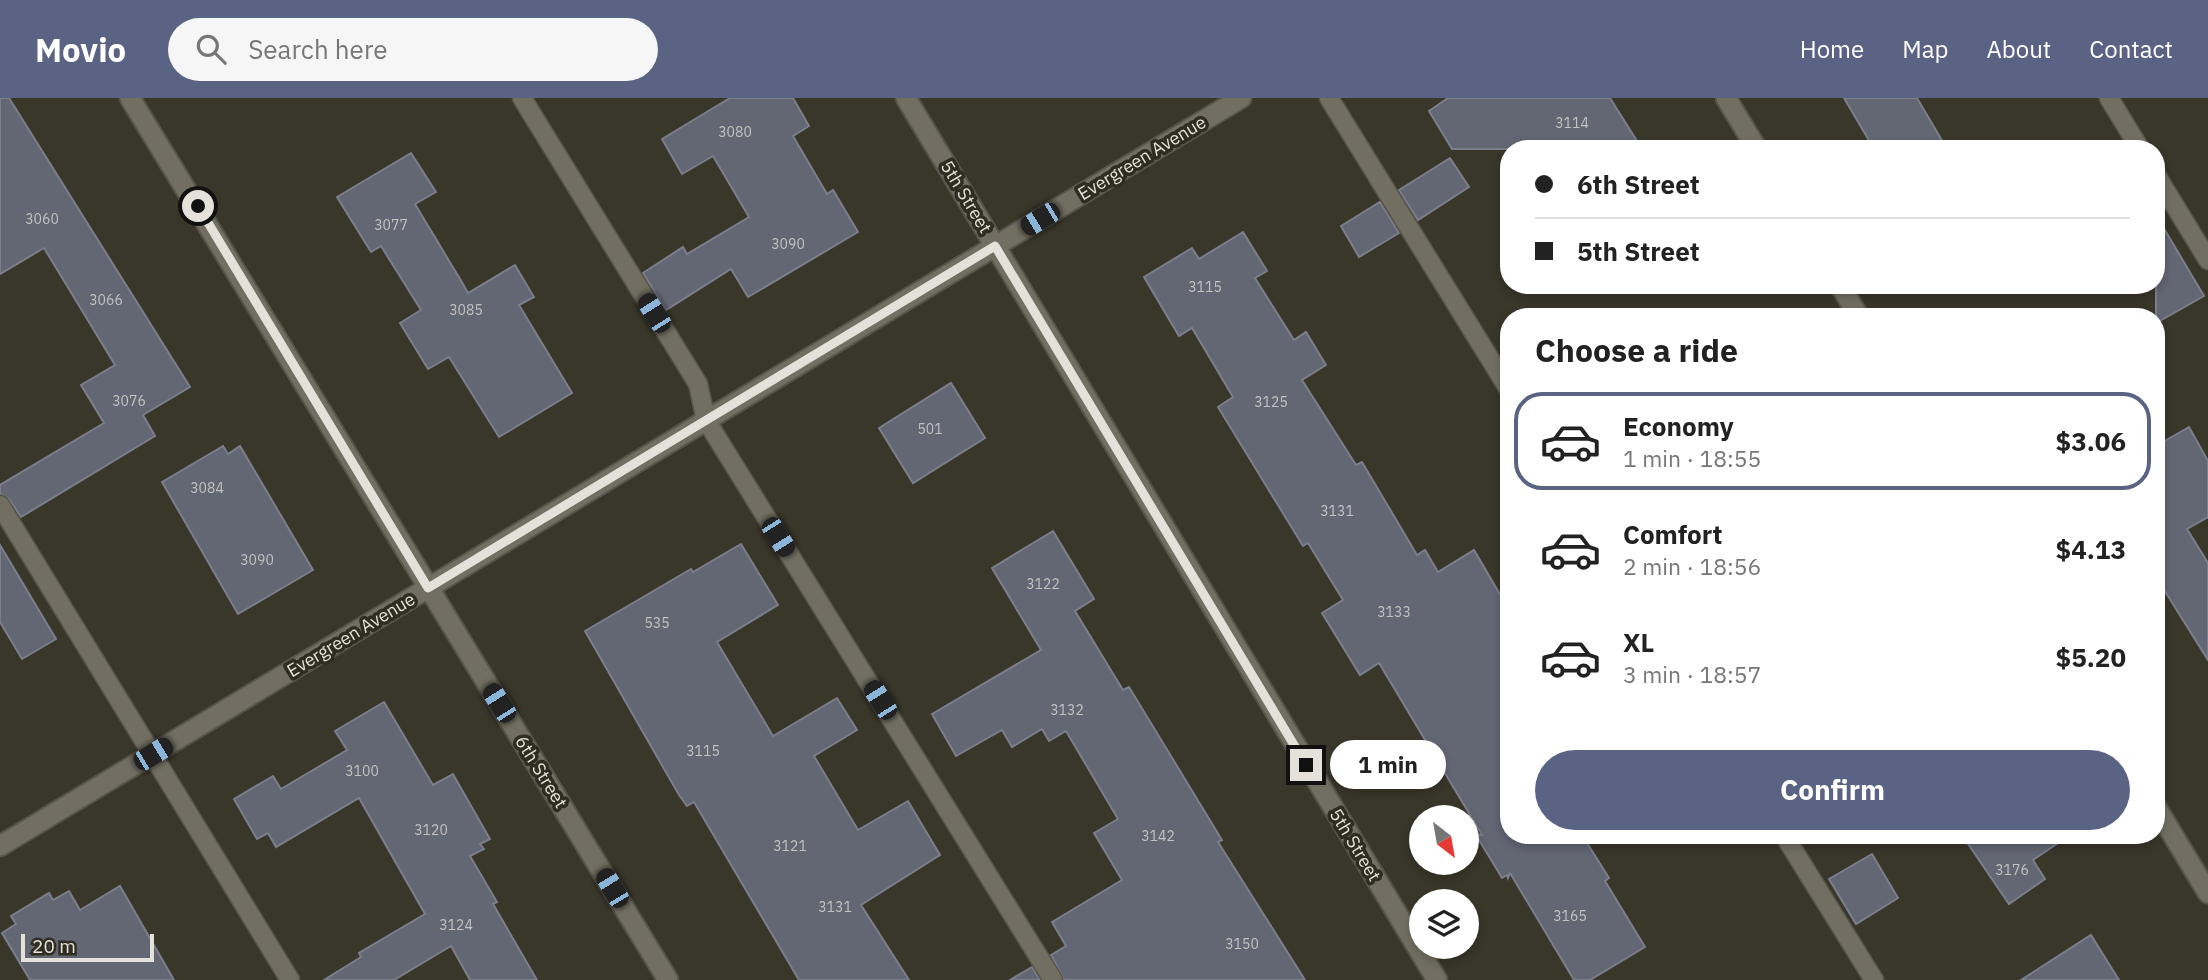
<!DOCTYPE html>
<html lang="en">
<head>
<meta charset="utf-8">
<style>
  body { margin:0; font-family:"IBM Plex Sans",sans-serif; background:#f6f6f6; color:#222; height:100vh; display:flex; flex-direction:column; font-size:26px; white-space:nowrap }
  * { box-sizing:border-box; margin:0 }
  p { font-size:23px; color:#767676 }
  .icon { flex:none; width:38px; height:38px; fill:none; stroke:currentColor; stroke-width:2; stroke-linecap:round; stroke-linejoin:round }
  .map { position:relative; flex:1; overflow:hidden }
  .side { position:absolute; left:1500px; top:210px; width:665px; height:536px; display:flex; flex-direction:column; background:#fff; border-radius:28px; box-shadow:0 4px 10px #0003 }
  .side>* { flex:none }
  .banner { position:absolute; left:1500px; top:42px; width:665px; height:154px; border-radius:28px; box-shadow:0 4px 10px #0003; display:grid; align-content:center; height:154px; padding:0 35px; background:#fff }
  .needle { width:46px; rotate:149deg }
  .tools { position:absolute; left:1409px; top:707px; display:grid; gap:14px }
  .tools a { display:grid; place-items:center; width:70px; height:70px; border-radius:50%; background:#fff; box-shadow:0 4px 10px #0003; font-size:35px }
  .scale { position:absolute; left:21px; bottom:18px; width:133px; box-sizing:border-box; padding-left:7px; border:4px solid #e3e1da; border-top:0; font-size:19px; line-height:24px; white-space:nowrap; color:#e3e1da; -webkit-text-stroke:5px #2f2c21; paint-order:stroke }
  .end { position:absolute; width:32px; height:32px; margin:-16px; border:9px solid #e3e1da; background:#111; box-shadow:0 0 0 4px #111 }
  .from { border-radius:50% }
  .bubble { position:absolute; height:49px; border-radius:24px; background:#fff; box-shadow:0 4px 10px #0003; font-size:23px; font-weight:800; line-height:49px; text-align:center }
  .car { position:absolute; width:21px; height:42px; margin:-21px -10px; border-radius:9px; box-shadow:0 0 5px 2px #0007; background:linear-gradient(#222 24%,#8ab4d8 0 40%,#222 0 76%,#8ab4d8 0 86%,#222 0) }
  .banner b { display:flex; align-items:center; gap:24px; height:66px; font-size:26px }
  .banner b+b { border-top:2px solid #e0e0e0 }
  .banner i { width:18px; height:18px; background:#222 }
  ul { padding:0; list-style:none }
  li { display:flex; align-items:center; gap:21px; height:98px; margin:0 14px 10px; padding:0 21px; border:4px solid transparent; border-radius:28px }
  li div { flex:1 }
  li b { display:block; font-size:26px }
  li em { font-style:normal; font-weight:800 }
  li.selected { border-color:#5b6385 }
  li>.icon { width:63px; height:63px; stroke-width:1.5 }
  h2 { padding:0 35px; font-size:32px; line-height:84px }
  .button { display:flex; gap:14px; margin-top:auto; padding:14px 35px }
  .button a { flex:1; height:80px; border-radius:42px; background:#5b6385; color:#fff; font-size:28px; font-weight:800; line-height:80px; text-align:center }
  header { display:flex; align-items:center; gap:42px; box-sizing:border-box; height:98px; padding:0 35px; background:#5b6385; color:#fff }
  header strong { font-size:33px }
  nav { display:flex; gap:38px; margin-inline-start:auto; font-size:24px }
  .search { width:490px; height:63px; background:#f6f6f6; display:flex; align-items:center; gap:18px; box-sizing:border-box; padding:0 24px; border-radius:38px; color:#767676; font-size:26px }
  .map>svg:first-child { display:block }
</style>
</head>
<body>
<header>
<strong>Movio</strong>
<div class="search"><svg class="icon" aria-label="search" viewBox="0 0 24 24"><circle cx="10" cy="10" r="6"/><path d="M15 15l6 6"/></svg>Search here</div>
<nav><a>Home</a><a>Map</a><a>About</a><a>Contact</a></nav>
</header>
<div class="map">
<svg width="2208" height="882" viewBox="0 0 2208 882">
  <rect width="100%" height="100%" fill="#39362a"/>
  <g fill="#636673" stroke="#7b7e8b" stroke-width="2">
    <polygon points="0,0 9,0 190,289 143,317 155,338 21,419 9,401 0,396 0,387 104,325 81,287 115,267 44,150 0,176"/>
    <polygon points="730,0 793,0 809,28 793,38 827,96 833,92 858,134 748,199 731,171 666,212 643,175 683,149 687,156 749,119 713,58 682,76 662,41"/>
    <polygon points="1448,0 1610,0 1642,51 1452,51 1429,13"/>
    <polygon points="1844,0 1917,0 1947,51 1874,51"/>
    <polygon points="411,55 436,94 415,106 463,186 468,195 515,167 534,199 519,207 572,295 499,339 449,259 428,271 400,225 421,212 381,148 371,154 337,99"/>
    <polygon points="1450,60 1469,89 1418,122 1399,92"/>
    <polygon points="1380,104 1399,135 1359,159 1341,128"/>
    <polygon points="2156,117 2204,198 2156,225"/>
    <polygon points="1243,134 1267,173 1255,180 1294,242 1306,234 1326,267 1302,282 1356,367 1362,364 1417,457 1425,452 1438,474 1474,452 1508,510 1508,737 1582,737 1609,780 1605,783 1645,849 1590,882 1574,882 1510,775 1508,780 1507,777 1502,780 1476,737 1482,737 1379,565 1360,577 1322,515 1343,502 1308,445 1303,448 1218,309 1233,299 1192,230 1179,238 1144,179 1192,150 1199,161"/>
    <polygon points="951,285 985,340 913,385 879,330"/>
    <polygon points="2189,329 2208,363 2208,419 2187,431 2208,465 2208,562 2156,479 2156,348"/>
    <polygon points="223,348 228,356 240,348 313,472 238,516 162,384"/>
    <polygon points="1053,433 1094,501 1075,513 1123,592 1129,589 1222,742 1218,744 1305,882 1064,882 1051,857 1066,848 1052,824 1122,782 1094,735 1118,721 1066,633 1049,643 1042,631 1012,649 1002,632 956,658 932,616 1041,552 992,470"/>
    <polygon points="741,446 778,507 717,544 773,638 837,600 857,632 814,658 858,732 908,703 940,757 861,807 909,882 799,882 694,704 687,708 679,697 585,533 691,471 693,474"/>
    <polygon points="0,447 56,541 22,561 0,524"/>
    <polygon points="384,604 433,687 453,676 490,741 480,746 484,751 470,758 497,804 493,806 537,882 470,882 451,848 394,882 324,882 361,859 359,855 425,816 359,700 276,749 268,735 257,741 234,701 273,678 281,691 347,652 335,633"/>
    <polygon points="1962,737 2070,737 2033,762 2045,781 2009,806"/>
    <polygon points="1872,756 1898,800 1856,826 1829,781"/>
    <polygon points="120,788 174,882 30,882 2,835 16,826 11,818 49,795 53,802 69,793 80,812"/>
    <polygon points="2091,837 2119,882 2021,882"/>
    <polygon points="1032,869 1040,882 1010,882"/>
  </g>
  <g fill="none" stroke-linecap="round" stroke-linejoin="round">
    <g stroke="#57554b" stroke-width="21">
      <g id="service">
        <polyline points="522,0 698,286 706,322 1053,882"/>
        <polyline points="1329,0 1508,290"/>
        <polyline points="2109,0 2140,51"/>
        <polyline points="2156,77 2208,162"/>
        <polyline points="0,407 290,882"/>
        <polyline points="1784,737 1874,882"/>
      </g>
    </g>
    <g stroke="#57554b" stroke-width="23">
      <g id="minor">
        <polyline points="130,0 668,882"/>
        <polyline points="906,0 1437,882"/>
        <polyline points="1726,0 1757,51"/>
        <polyline points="1840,187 1859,219"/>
        <polyline points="2156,709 2208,795"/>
        <polyline points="0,748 1241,0"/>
      </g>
    </g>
    <use href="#service" stroke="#726f62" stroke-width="18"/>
    <use href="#minor" stroke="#726f62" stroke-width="19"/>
  </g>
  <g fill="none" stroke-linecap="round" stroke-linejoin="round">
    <polyline stroke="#e3e1da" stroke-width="9" points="198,108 428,490 995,148 1306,667"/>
  </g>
  <g text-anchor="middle" stroke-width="7" stroke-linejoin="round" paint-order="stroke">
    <g font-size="14" fill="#c3c2c0">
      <text x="1572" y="30">3114</text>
      <text x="735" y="39">3080</text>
      <text x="42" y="126">3060</text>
      <text x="391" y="132">3077</text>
      <text x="788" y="151">3090</text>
      <text x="1205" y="194">3115</text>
      <text x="106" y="207">3066</text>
      <text x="466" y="217">3085</text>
      <text x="129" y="308">3076</text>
      <text x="1271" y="309">3125</text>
      <text x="930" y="336">501</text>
      <text x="207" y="395">3084</text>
      <text x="1337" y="418">3131</text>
      <text x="257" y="467">3090</text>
      <text x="1043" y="491">3122</text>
      <text x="1394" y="519">3133</text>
      <text x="657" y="530">535</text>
      <text x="1067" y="617">3132</text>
      <text x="703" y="658">3115</text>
      <text x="362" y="678">3100</text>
      <text x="431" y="737">3120</text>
      <text x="1158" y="743">3142</text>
      <text x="790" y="753">3121</text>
      <text x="2012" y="777">3176</text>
      <text x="835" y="814">3131</text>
      <text x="1570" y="823">3165</text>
      <text x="456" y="832">3124</text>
      <text x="1242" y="851">3150</text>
    </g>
    <g font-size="18" fill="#e3e1da" stroke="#2f2c21">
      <text transform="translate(1142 60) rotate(-31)" y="6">Evergreen Avenue</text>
      <text transform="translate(966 99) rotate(59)" y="6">5th Street</text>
      <text transform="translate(351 537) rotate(-31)" y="6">Evergreen Avenue</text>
      <text transform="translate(541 674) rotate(58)" y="6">6th Street</text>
      <text transform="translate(1355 747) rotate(59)" y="6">5th Street</text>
    </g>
  </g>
</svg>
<div class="tools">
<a><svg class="needle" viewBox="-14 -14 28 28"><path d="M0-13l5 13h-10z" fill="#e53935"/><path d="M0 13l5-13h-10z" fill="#767676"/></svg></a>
<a><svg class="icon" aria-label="layers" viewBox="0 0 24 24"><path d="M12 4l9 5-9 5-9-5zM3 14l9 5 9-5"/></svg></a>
</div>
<div class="scale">20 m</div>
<i class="end from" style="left:198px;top:108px"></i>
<i class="end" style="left:1306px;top:667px"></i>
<div class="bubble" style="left:1330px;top:642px;width:116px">1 min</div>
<i class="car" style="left:1040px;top:121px;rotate:239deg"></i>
<i class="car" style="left:654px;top:215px;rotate:328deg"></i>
<i class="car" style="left:778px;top:439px;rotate:148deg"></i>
<i class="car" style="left:880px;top:602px;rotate:328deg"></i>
<i class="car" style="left:499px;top:605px;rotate:328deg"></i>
<i class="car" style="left:153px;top:656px;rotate:59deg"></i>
<i class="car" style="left:612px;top:790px;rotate:329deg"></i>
<div class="banner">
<b><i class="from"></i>6th Street</b>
<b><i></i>5th Street</b>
</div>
<section class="side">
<h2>Choose a ride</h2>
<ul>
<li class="selected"><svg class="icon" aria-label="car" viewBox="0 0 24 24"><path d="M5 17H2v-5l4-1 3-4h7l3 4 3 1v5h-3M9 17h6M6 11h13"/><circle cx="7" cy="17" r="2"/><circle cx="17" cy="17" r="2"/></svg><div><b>Economy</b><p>1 min · 18:55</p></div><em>$3.06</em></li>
<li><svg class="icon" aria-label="car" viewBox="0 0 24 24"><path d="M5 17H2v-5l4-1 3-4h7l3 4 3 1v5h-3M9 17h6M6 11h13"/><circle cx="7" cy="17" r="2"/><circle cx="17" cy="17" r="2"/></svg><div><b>Comfort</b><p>2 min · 18:56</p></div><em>$4.13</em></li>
<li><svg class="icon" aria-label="car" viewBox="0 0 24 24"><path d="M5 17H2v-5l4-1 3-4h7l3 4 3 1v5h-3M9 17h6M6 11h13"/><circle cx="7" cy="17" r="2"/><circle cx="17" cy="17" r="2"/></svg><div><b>XL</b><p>3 min · 18:57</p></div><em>$5.20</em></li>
</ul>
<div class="button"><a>Confirm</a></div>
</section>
</div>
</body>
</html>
